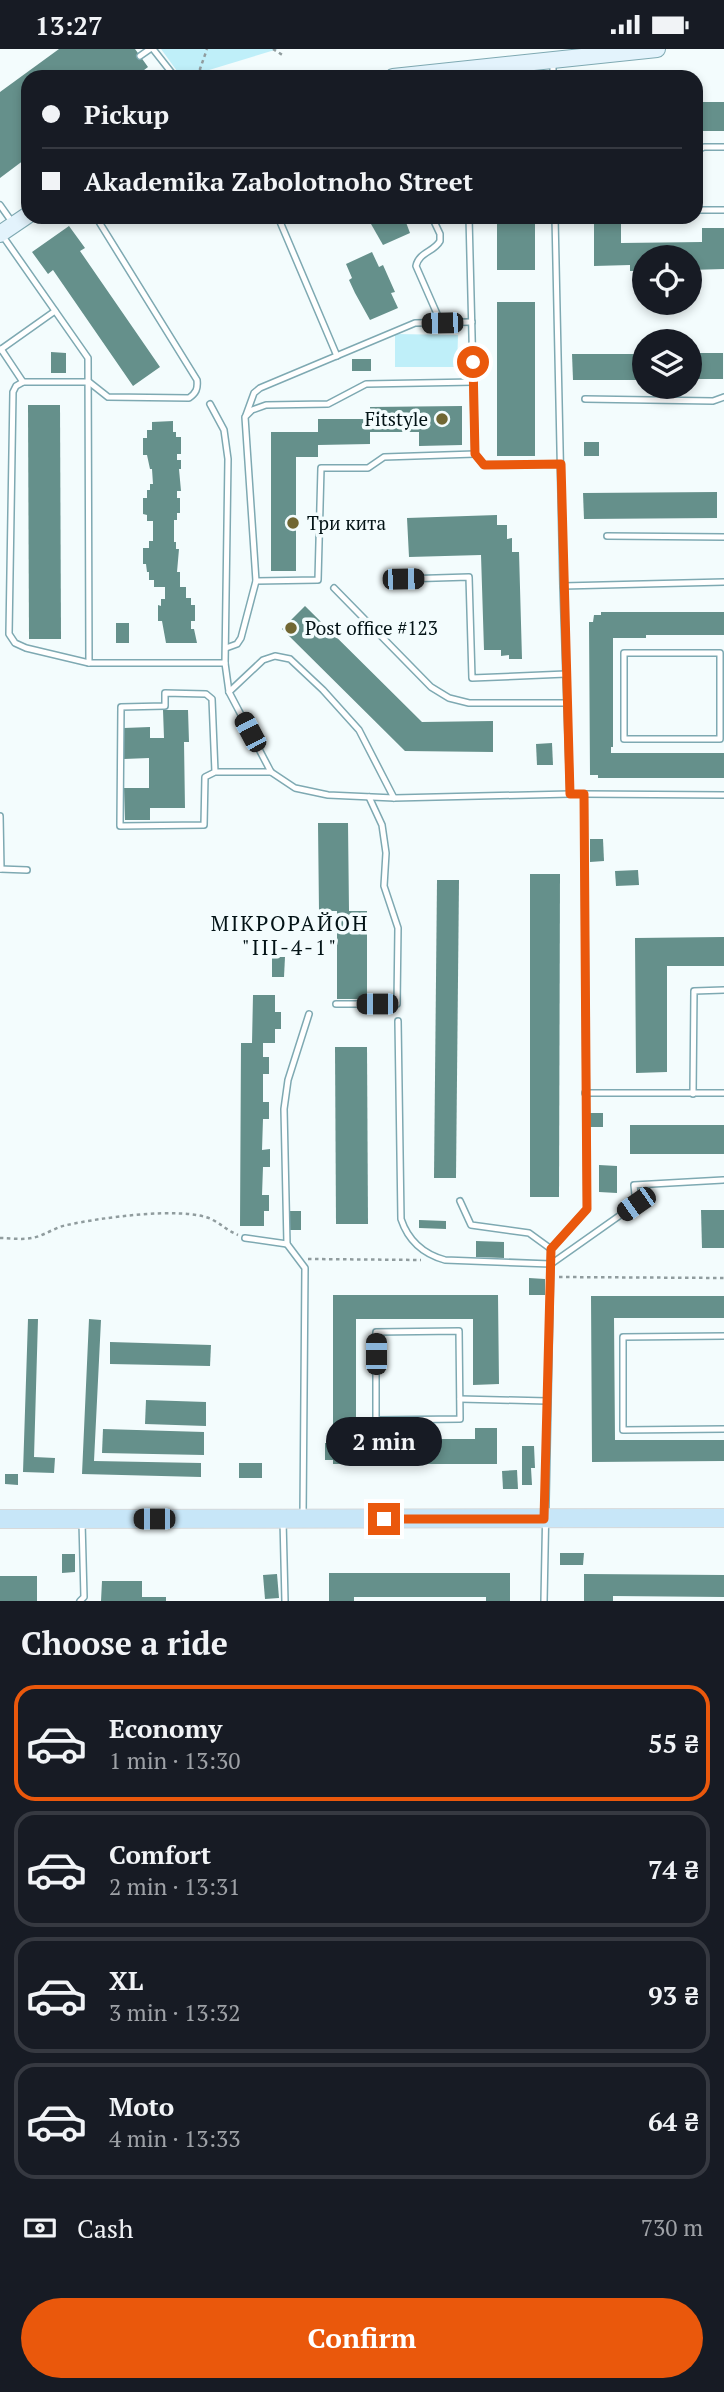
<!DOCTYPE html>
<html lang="en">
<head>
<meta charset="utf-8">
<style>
  body { margin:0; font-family:"PT Serif",serif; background:#20242c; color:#f1f3f6; height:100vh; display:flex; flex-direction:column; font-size:26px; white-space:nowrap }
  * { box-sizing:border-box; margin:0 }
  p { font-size:23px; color:#9ea1a6 }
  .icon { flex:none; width:38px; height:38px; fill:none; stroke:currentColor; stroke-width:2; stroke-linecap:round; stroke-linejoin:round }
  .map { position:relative; height:1552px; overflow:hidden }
  .drawer { display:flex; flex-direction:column; background:#171b24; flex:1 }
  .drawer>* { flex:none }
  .top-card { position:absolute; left:21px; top:21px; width:682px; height:154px; border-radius:21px; box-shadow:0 4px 10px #0003; display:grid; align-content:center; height:154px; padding:0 21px; background:#171b24 }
  .fabs { position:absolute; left:632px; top:196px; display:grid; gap:14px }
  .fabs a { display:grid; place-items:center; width:70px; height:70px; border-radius:50%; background:#171b24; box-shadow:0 4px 10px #0003; font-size:35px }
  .end { position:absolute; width:32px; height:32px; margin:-16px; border:9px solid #ea580c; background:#fff; box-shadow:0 0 0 4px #fff }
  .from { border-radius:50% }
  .bubble { position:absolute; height:49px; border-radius:24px; background:#171b24; box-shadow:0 4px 10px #0003; font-size:23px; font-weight:800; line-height:49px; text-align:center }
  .car { position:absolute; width:21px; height:42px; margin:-21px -10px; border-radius:9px; box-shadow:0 0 5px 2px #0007; background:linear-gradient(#222 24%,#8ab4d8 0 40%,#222 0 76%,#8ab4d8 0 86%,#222 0) }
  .top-card b { display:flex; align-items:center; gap:24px; height:66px; font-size:26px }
  .top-card b+b { border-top:2px solid #363941 }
  .top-card i { width:18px; height:18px; background:#f1f3f6 }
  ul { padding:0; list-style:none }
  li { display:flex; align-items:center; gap:21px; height:116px; margin:0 14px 10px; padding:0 7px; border:4px solid #363941; border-radius:21px }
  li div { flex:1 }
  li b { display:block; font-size:26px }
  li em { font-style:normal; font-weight:800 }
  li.on { border-color:#ea580c }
  li>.icon { width:63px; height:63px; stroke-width:1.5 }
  h2 { padding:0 21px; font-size:32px; line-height:84px }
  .pay { display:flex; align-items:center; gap:18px; height:77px; padding:0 21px; font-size:26px }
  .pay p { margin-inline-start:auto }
  .cta { display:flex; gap:14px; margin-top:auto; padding:14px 21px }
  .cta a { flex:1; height:80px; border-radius:42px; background:#ea580c; color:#fff; font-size:28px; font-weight:800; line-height:80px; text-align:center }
  .status { display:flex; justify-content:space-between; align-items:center; height:49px; padding:0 35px; background:#171b24; direction:ltr }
  .status svg { height:19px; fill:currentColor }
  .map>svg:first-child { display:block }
</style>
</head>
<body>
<div class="status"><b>13:27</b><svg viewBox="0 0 49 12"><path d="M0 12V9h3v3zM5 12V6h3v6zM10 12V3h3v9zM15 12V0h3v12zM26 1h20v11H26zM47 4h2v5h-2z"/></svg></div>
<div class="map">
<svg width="724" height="1552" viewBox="0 0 724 1552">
  <rect width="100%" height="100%" fill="#f3fcfd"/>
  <g fill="#bfeff9">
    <polygon points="161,0 278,0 186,28 177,22"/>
    <polygon points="395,285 458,286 457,318 395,318"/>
  </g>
  <g fill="#65908b">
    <polygon points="59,0 135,0 148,18 135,28 28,28 28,108 0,129 0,43"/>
    <rect x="696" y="53" width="28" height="29"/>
    <polygon points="367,168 404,168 410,184 383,196"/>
    <rect x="497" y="168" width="38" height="53"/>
    <polygon points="594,168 621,168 621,194 702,193 702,179 724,179 724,220 690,221 690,208 644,208 644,222 630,222 630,216 594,217"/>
    <polygon points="69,177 85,199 80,202 160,318 133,337 53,221 48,225 32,203"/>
    <polygon points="372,203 379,218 383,216 395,243 391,244 398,259 370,271 355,244 349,231 352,229 346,215"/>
    <rect x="497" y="253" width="38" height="154"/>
    <polygon points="51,303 66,304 66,324 51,324"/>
    <rect x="690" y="304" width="33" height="26"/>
    <polygon points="572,305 644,305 644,331 573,331"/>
    <rect x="352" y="310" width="19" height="12"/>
    <polygon points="28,356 60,356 61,590 29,590"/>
    <polygon points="462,357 462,396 419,397 419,383 370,383 370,395 318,396 318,408 296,408 296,522 271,522 271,383 318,383 318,370 370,370 370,358"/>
    <polygon points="173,372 173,383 176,383 176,388 181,388 181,405 177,405 177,411 181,411 181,420 179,420 181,442 177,442 177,449 180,449 180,464 177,464 177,471 174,471 174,493 176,493 176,500 179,500 177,523 180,523 180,538 186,538 186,549 191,549 191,556 195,556 195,572 191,572 191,580 194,580 197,594 166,594 162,572 158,572 158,556 161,557 161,550 165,550 165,538 154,538 154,531 149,531 149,523 147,523 146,515 143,515 143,499 149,499 149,492 153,492 153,472 147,472 147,466 143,465 143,449 147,449 147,441 150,441 150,435 153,435 152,420 150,420 147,406 143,406 143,389 147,389 147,381 152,381 152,373"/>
    <rect x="584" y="393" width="15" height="14"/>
    <polygon points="717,443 717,469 584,470 583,444"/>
    <polygon points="497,466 497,476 507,476 507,490 512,489 512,503 519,503 522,610 509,610 509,606 501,607 501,601 484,601 481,506 409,508 407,469"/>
    <polygon points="305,557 422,673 493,672 493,703 405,702 282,580"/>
    <polygon points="601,563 724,563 724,586 646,586 646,589 613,589 613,698 611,698 611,704 724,704 724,729 598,729 598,726 590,726 589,573 593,573 594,566 601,566"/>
    <rect x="116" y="574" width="13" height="20"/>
    <polygon points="163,661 188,661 189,693 184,693 185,759 150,759 150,771 125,771 124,739 149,739 149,709 124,710 124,679 150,678 150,689 164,689"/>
    <polygon points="552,694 553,716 537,716 536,695"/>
    <polygon points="318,774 348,774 349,862 367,862 367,950 337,950 337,862 319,862"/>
    <polygon points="590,790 603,790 604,812 590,813"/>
    <polygon points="638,821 639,836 616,837 615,822"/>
    <polygon points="530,825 560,825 559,1148 530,1148"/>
    <polygon points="437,831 459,831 456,1129 434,1129"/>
    <polygon points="724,888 724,917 667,917 667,1023 636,1024 635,889"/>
    <polygon points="272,908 285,908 284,928 272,928"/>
    <polygon points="253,946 275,946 275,963 281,963 281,980 275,980 275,994 263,994 263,1008 269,1008 269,1025 263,1025 263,1053 269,1053 269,1070 263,1070 262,1101 270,1100 270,1118 263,1118 262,1146 269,1146 269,1162 264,1162 264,1177 240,1177 241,994 252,994"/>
    <polygon points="335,998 367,998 368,1175 336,1175"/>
    <rect x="589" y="1064" width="14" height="14"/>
    <rect x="630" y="1076" width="94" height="29"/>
    <polygon points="599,1116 617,1117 617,1144 599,1143"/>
    <polygon points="701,1161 724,1161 724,1199 702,1199"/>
    <rect x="290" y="1162" width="11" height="19"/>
    <polygon points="419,1171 446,1172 446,1180 419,1179"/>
    <polygon points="476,1192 504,1193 504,1209 476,1208"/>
    <polygon points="529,1229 545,1230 545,1246 529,1246"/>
    <polygon points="333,1246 498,1246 499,1335 473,1336 473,1270 356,1270 356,1390 475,1390 475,1379 497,1379 497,1415 333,1415 333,1411 325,1411 325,1394 333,1394"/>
    <polygon points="591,1247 724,1247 724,1269 614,1269 615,1391 724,1391 724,1412 592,1413"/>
    <polygon points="28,1270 38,1270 34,1408 55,1409 54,1424 23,1423"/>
    <polygon points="89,1270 101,1271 94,1412 201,1414 201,1428 82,1425"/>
    <polygon points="110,1293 211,1296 210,1317 110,1315"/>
    <polygon points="146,1351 206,1353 206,1377 145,1375"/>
    <polygon points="103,1380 204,1383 204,1406 102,1404"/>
    <polygon points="522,1397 534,1397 535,1419 531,1419 532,1436 522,1436"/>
    <rect x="239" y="1414" width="23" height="15"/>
    <polygon points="517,1421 518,1440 503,1440 502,1422"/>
    <polygon points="5,1425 18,1425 18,1436 5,1435"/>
    <polygon points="560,1504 584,1504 583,1516 560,1516"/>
    <polygon points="62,1505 75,1505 75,1523 62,1524"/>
    <polygon points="329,1524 510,1524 510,1552 486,1552 486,1548 354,1548 354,1552 329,1552"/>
    <polygon points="277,1525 279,1549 265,1550 263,1526"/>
    <polygon points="584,1525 724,1526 724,1548 613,1547 613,1552 584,1552"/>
    <rect x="0" y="1527" width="37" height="25"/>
    <polygon points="102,1532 142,1532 142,1548 166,1548 166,1552 101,1552"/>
  </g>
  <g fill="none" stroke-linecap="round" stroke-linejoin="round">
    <g stroke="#7ea9b2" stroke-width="8">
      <g id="lane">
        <polyline points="153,0 175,28"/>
        <polyline points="140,7 150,0"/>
        <polyline points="553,28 553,14"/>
        <polyline points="696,102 704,98 724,98"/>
        <polyline points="0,156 12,173"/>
        <polyline points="696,161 724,161"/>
        <path d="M96,168l101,163c1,9 -1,13 -8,18l-81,-1 -19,-15h-66l-7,4 -3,6 -4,242 6,9 11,5 63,15h136"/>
        <polyline points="278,168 337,307"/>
        <path d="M432,168l8,17v7c-6,11 -21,11 -24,25l25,57"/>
        <polyline points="469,168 475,405 484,416 561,415"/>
        <polyline points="642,168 642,171 677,171 677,168"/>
        <polyline points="2,186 88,309 89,614"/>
        <polyline points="1,300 23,333"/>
        <polyline points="0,301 55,262"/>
        <polyline points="585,350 713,352 724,348"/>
        <polyline points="210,355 224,381 228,410 225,614 229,643 271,723 295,739 328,746 394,749 570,745"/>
        <polyline points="246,366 254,344 260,339 415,274 472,273"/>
        <polyline points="607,487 724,488"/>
        <polyline points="403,530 469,528 472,629 566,625"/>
        <polyline points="256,532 318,531 321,419 368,419 384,408 475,405"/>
        <polyline points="563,537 724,533"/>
        <polyline points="334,539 431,638 449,649 469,654 567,654"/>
        <polyline points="226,599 237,595 241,589 256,532 245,368 252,361 266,356 328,355 366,335 474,333"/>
        <rect x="624" y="604" width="96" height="86"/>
        <polyline points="229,643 263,611 275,607 290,610 323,641 359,681 394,749"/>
        <polyline points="215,723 205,728 204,776 120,777 121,658 165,657 165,644 206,645 212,650 215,723 271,723"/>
        <polyline points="584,745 724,746"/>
        <polyline points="0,767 1,820"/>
        <polyline points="0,820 27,821"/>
        <polyline points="336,955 397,955 398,879 384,837 386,804 382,776 369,748"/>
        <path d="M398,972l3,198c7,21 22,35 44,41l106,4 85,-60 -2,-19 89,-5"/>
        <polyline points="585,1044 724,1044"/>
        <polyline points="693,1045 694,942 724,941"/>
        <polyline points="460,1152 471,1176 529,1184 551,1200"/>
        <polyline points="245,1189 287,1195"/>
        <polygon points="459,1282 460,1370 376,1371 376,1283"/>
        <polyline points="724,1287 623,1288 623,1381 724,1380"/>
        <polyline points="460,1350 547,1352"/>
        <polyline points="303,1467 305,1219 287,1195 284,1060 288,1031 309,965"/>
        <polyline points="283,1471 285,1552"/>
        <polyline points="80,1552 84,1548 82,1473"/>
        <polyline points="544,1552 551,1200 587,1160 584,745 570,745 563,537 555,168"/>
      </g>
    </g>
    <g stroke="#7ea9b2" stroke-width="18">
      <g id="secondary">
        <polyline points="393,28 657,0"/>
        <polyline points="0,185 28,166"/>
      </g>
    </g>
    <g stroke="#d7d9da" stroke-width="20">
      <polyline id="primary" points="0,1470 724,1469"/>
    </g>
    <g stroke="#909c9e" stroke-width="2.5" stroke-dasharray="3.5 3.5" stroke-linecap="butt">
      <polyline points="273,0 284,7"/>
      <polyline points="201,28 200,20 207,0"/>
      <path d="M0,1189c10,0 22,2 32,0 12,-2 23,-11 35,-13 32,-7 115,-19 144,-6 10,5 17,12 27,16"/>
      <polyline points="308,1210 421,1211"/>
      <polyline points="559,1228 724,1229"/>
    </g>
    <use href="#lane" stroke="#fff" stroke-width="5"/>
    <use href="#secondary" stroke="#e3f3fc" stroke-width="16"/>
    <use href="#primary" stroke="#c7e6f8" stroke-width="18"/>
  </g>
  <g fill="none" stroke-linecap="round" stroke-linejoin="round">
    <polyline stroke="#ea580c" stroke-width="9" points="384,1470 544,1470 551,1200 587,1160 584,745 570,745 561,415 484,416 475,405 473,313"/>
  </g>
  <g fill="#716733" stroke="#f3fcfd" stroke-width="2.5">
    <circle cx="442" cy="370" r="7"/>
    <circle cx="293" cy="474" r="7"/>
    <circle cx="291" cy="579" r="7"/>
  </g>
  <g text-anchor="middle" stroke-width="7" stroke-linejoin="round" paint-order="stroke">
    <g font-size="19" fill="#031316" stroke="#f3fcfd" text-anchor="start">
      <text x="428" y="377" text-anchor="end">Fitstyle</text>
      <text x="307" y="481">Три кита</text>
      <text x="305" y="586">Post office #123</text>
    </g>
    <g font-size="21" letter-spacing="2" fill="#031316" stroke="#f3fcfd">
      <text x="290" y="882">МІКРОРАЙОН<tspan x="290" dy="24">"ІІІ-4-1"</tspan></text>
    </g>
  </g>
</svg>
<div class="fabs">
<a><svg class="icon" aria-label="locate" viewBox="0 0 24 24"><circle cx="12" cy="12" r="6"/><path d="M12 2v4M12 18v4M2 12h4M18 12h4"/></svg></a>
<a><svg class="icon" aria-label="layers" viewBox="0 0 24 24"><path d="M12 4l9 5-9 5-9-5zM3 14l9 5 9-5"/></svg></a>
</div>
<i class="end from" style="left:473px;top:313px"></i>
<i class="end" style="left:384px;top:1470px"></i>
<div class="bubble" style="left:326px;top:1368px;width:116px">2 min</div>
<i class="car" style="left:442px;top:274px;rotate:269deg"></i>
<i class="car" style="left:403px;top:530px;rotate:89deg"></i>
<i class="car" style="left:250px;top:683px;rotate:332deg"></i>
<i class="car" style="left:377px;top:955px;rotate:270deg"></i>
<i class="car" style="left:636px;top:1155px;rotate:235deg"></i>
<i class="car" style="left:376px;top:1305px;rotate:0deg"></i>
<i class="car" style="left:154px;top:1470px;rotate:270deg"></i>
<div class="top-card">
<b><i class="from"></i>Pickup</b>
<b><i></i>Akademika Zabolotnoho Street</b>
</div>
</div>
<section class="drawer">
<h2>Choose a ride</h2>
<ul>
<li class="on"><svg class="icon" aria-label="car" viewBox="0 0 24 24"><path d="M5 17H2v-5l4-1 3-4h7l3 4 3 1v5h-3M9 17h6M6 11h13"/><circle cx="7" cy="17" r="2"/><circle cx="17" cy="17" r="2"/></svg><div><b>Economy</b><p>1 min · 13:30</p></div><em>55 ₴</em></li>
<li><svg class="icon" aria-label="car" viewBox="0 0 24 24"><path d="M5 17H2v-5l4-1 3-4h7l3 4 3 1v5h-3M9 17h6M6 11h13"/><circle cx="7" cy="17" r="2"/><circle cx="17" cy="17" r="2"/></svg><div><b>Comfort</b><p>2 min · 13:31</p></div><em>74 ₴</em></li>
<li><svg class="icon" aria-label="car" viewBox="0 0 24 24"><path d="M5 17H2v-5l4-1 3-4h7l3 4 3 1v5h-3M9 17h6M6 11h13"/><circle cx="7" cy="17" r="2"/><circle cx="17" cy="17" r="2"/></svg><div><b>XL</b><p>3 min · 13:32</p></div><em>93 ₴</em></li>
<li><svg class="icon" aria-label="car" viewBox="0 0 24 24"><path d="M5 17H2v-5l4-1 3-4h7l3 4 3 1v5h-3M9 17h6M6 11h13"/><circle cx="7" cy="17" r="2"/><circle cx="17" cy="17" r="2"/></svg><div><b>Moto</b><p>4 min · 13:33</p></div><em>64 ₴</em></li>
</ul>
<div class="pay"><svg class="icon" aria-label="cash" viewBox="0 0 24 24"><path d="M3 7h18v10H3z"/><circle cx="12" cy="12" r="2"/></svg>Cash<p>730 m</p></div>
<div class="cta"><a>Confirm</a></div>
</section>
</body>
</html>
